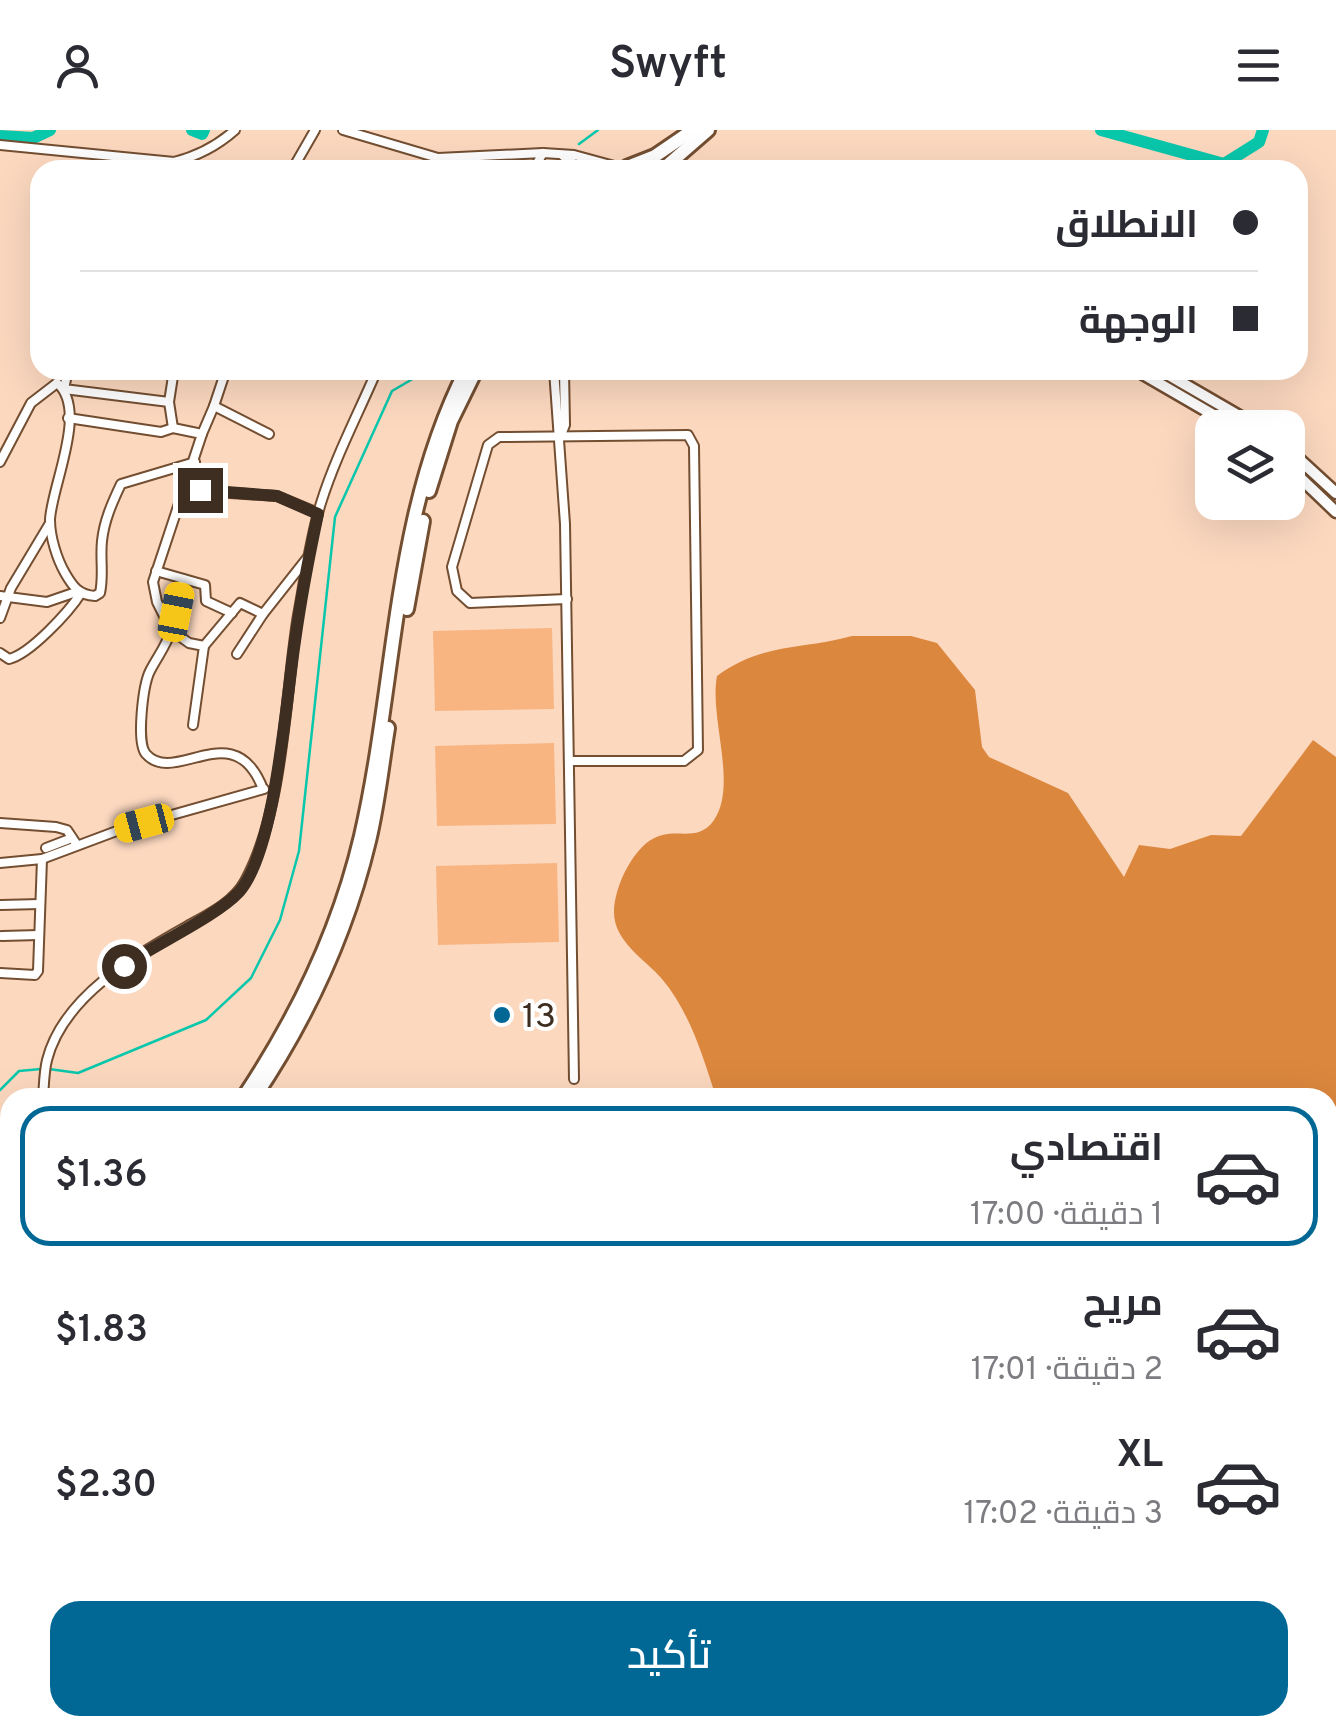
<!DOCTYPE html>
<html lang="ar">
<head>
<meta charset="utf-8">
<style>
  body { margin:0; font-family:Overpass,Cairo,sans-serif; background:#f7f7f7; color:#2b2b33; direction:rtl; height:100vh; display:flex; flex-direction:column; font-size:38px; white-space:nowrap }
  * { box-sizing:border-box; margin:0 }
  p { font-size:32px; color:#7c7c81 }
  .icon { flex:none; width:55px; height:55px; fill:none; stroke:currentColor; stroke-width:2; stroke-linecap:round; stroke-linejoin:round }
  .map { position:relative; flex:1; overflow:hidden; direction:ltr }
  .drawer { position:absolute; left:0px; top:958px; width:1338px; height:648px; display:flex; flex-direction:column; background:#fff; border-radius:30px 30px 0 0; box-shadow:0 10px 40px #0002; direction:rtl }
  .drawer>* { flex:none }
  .banner { position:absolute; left:30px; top:30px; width:1278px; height:220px; border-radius:30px; box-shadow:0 10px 40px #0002; direction:rtl; display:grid; align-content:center; height:220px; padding:0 50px; background:#fff }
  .controls { position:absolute; left:1195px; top:280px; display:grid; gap:20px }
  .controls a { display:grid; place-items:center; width:110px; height:110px; border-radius:20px; background:#fff; box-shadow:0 10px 40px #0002; font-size:50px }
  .end { position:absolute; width:45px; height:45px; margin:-22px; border:12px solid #3e2d21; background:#fff; box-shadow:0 0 0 5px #fff }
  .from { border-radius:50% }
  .car { position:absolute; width:30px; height:60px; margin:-30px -15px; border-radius:12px; box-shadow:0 0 8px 2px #0007; background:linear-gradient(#f5c518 24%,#345 0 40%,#f5c518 0 76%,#345 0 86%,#f5c518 0) }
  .banner b { display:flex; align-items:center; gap:35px; height:95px; font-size:38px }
  .banner b+b { border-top:2px solid #e1e1e2 }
  .banner i { width:25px; height:25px; background:#2b2b33 }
  ul { padding:18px 0 0; list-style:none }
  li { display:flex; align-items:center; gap:30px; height:140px; margin:0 20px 15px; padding:0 30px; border:5px solid transparent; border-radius:30px }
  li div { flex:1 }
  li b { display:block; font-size:38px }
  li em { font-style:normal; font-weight:600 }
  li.active { border-color:#016896 }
  li>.icon { width:90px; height:90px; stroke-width:1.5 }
  .action { display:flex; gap:20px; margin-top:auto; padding:20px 50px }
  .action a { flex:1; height:115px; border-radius:30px; background:#016896; color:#fff; font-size:40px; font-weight:600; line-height:115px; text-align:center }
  header { display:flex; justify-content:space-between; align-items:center; height:130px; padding:0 50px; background:#fff; font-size:45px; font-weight:600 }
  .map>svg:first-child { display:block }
</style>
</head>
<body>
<header><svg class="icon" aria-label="menu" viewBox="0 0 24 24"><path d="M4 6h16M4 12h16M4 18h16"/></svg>Swyft<svg class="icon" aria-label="person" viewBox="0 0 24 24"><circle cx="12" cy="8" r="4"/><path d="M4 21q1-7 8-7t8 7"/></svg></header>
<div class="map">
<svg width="1336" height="1603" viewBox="0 0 1336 1603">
  <rect width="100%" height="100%" fill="#fcd8bf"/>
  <g fill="#f8b582">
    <polygon points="552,498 554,579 435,581 433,501"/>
    <polygon points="554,613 556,694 437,696 435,616"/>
    <polygon points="557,733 559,812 438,815 436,736"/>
    <rect x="53" y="1595" width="242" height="8"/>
    <polygon points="416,1595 761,1595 758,1603 419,1603"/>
  </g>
  <path fill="#dc873e" d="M852,506h59l26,7 38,47 7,57 7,10 79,36 56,84 15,-32 31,4 41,-14 30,1 72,-96 23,17v887l-8,-9v-537l-612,-1c-13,-40 -26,-85 -54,-118 -17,-20 -48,-37 -48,-67 0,-25 20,-68 45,-76 20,-7 40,6 55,-16 24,-35 -5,-103 3,-144 44,-33 84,-26 135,-40z"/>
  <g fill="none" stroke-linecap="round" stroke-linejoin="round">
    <g stroke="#09c7ab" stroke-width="2.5">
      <polyline points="579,14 598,0"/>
      <polyline points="49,939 78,943 206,890 251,848 280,790 299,721 335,387 392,261 416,247 441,240"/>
      <polyline points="0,960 19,941 41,939"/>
    </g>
    <g stroke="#09c7ab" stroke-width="12">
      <polyline points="192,0 202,4 204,0"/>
      <polyline points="1101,0 1224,34 1259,12 1263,0"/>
      <polyline points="0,6 33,8 50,0"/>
    </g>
    <g stroke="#734e31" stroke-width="12">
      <g id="minor">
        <polyline points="343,0 438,28 543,23 574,25 618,37"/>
        <path d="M0,15l174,17c24,-6 43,-16 61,-32"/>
        <polyline points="563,26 584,40"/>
        <polyline points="292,40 315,0"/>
        <polyline points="533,40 543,23"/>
        <polyline points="68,240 64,259 169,272"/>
        <polyline points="554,240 565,394 574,949"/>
        <polyline points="214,276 226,240"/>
        <path d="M68,288l93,14 12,-4 29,6 -49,148 4,20 14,28c-4,15 -14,27 -21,41 -7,14 -14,72 -4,83 29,33 88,-41 117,35"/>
        <polyline points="173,298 169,272 174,240"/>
        <polyline points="202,304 214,276 269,304"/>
        <polyline points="561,305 565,295 564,240"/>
        <path d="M0,332l31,-59 26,-20c32,27 -6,104 -7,137 0,17 7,39 15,53 8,14 14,22 30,23l5,-3c4,-18 0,-34 2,-52 2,-20 10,-38 19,-57l74,-22"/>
        <polyline points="185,360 277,366 318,383"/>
        <polyline points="156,441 205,455 206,471 232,483"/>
        <polyline points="183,449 171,500 189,513 204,516 193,595"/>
        <polyline points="0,466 47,472 79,461"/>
        <polyline points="567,469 470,473 457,461 452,437 488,315 499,307 688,305 694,316 698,620 684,631 569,631"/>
        <polyline points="0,488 11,458 50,393"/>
        <polyline points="204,516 240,473 263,484 308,427"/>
        <path d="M0,523l9,6c21,-5 60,-47 72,-66"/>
        <polyline points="237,524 263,484"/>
        <polyline points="0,693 56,697 67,700 77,715"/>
        <polyline points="46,718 72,708"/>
        <polyline points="0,733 42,729 122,699 264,659"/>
        <polyline points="1,775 40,774"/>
        <polyline points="2,806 39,805"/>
        <polyline points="0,843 35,845 38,841 42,729"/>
        <path d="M43,968c1,-13 1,-26 4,-38 16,-63 87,-104 139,-133 21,-12 47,-24 59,-46 39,-70 40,-187 53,-266 7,-37 12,-77 23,-112 14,-45 37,-89 56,-133"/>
        <polyline points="0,1092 10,1045"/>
        <polyline points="0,1355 10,1286"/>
        <polyline points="0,1480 10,1555"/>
        <polyline points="1328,1534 1336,1537"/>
        <polyline points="1328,1576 1336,1573"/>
        <polyline points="18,1595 20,1603"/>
        <polyline points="900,1603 902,1595"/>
        <polyline points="1297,1603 1306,1595"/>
      </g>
    </g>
    <g stroke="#734e31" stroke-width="15">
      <g id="tertiary">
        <polyline points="1136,240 1236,298"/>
        <polyline points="1160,240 1260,298"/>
        <polyline points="1288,319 1336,363"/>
        <polyline points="1288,336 1336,382"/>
      </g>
    </g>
    <g stroke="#734e31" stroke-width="18">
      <g id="trunk">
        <polyline points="627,37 655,26 693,0"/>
        <polyline points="662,40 708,0"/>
        <polyline points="429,361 451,291 476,240"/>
        <polyline points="407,479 423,391"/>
        <path d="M243,968c54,-81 96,-168 118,-262 36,-156 31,-321 105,-466"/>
        <path d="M254,968c53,-79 93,-165 115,-257 9,-37 13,-76 19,-113"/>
        <polyline points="0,1268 10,1256"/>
        <polyline points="0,1285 10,1272"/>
      </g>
    </g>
    <use href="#minor" stroke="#fff" stroke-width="8"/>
    <use href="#tertiary" stroke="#fff" stroke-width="10"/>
    <use href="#trunk" stroke="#fff" stroke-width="12"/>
  </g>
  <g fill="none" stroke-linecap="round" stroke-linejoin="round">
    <path stroke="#3e2d21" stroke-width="12" d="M124,836c30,-21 93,-50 115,-74 37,-42 47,-193 56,-251 6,-43 14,-85 23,-127l-41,-18 -77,-6"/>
  </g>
  <circle fill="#016896" stroke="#fff" stroke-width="4" cx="502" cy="885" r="10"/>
  <g text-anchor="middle" stroke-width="8" stroke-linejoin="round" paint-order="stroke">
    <g font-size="35" fill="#3e2d21" stroke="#fff" text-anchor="start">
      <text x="522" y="897">13</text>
    </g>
  </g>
</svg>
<div class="controls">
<a><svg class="icon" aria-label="layers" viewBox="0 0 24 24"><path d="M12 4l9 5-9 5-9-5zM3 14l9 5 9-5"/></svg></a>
</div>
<i class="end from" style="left:124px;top:836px"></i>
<i class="end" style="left:200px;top:360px"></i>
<i class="car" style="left:176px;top:482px;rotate:11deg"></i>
<i class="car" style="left:144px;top:693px;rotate:255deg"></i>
<div class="banner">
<b><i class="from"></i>الانطلاق</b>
<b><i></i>الوجهة</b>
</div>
<section class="drawer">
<ul>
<li class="active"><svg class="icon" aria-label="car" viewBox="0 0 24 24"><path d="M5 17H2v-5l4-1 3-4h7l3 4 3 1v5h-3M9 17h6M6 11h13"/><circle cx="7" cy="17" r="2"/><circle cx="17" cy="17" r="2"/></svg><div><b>اقتصادي</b><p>1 دقيقة · 17:00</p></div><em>$1.36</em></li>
<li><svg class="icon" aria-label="car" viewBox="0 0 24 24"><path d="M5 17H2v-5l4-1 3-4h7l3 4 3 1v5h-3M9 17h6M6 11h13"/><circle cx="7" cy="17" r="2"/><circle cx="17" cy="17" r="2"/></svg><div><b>مريح</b><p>2 دقيقة · 17:01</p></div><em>$1.83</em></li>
<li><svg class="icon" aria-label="car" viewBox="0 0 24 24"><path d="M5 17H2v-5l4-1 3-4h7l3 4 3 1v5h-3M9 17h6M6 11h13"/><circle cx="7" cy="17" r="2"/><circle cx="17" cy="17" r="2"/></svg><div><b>XL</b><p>3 دقيقة · 17:02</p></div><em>$2.30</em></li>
</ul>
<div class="action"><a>تأكيد</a></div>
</section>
</div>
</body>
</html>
